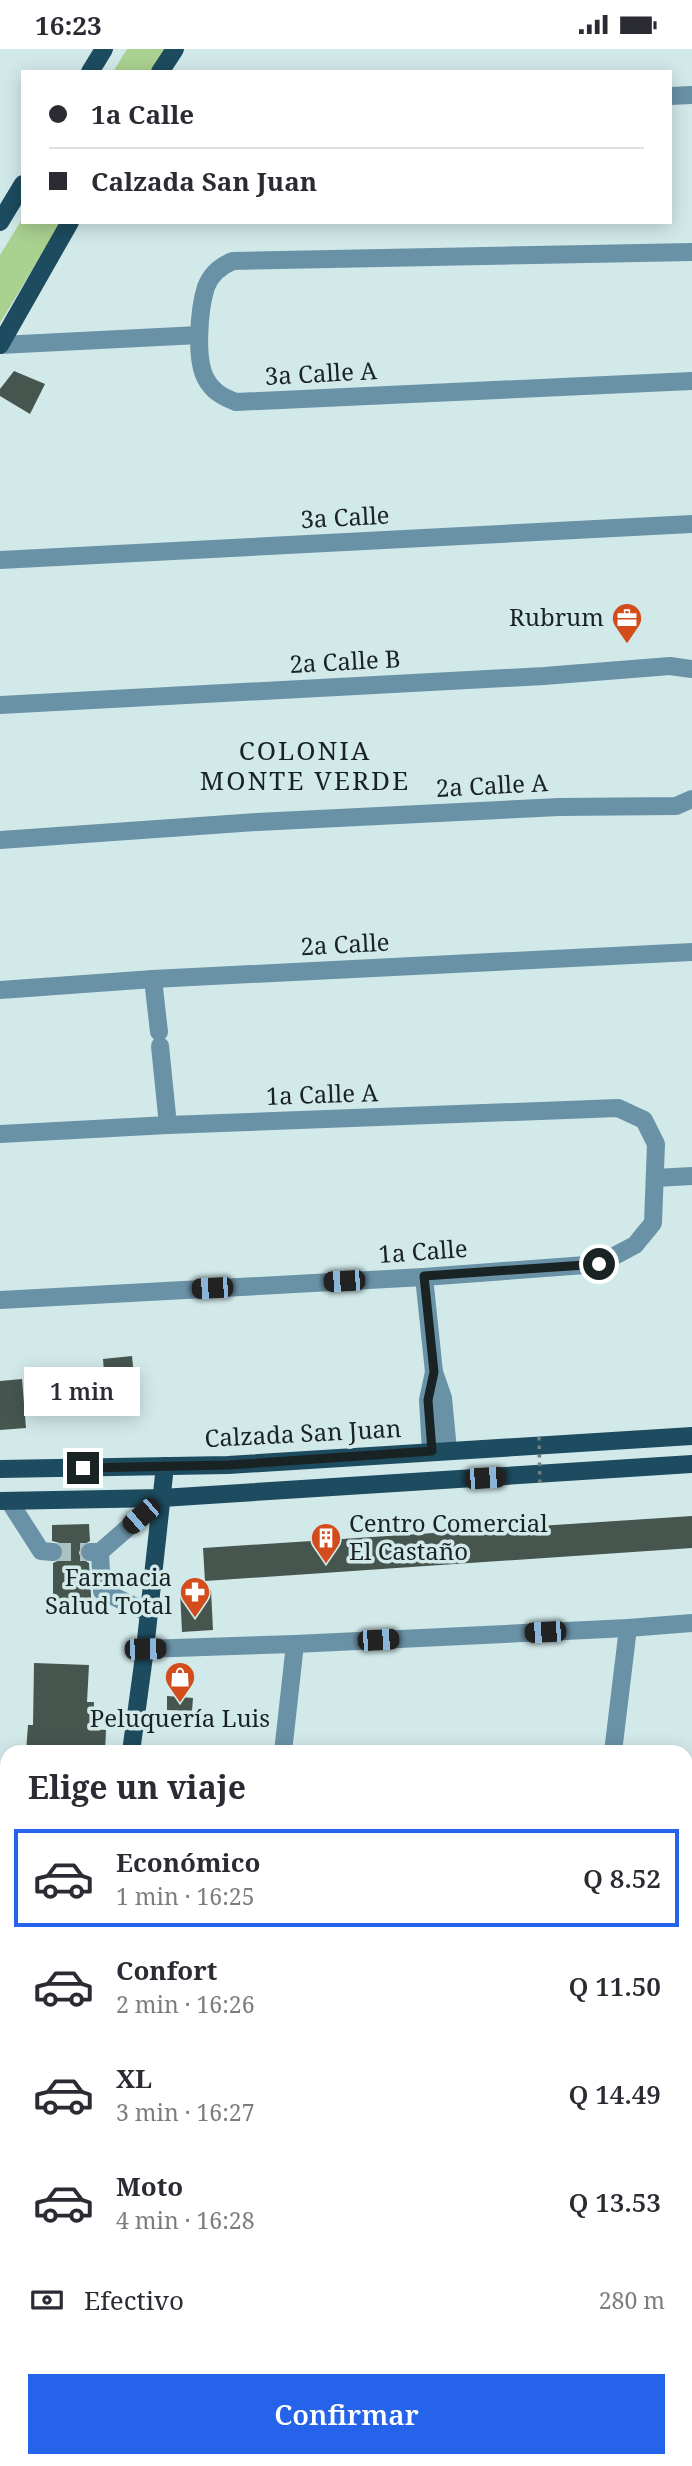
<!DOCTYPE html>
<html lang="es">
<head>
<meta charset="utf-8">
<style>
  body { margin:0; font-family:"Noto Serif",serif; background:#f2f2f3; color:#2b2b33; height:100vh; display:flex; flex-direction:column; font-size:26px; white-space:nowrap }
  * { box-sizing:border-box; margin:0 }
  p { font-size:23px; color:#7c7c81 }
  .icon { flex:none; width:38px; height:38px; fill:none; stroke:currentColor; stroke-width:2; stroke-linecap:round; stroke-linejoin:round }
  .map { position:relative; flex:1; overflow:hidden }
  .drawer { position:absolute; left:0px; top:1696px; width:693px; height:723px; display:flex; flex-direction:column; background:#fff; border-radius:21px 21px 0 0; box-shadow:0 4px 18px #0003 }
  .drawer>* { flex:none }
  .guide { position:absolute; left:21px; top:21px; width:651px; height:154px; border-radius:0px; box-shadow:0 4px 18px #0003; display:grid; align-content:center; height:154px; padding:0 28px; background:#fff }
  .end { position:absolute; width:32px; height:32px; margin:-16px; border:9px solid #1a2323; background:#fff; box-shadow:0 0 0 4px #fff }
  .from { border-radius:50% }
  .bubble { position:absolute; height:49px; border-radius:0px; background:#fff; box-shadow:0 4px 18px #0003; font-size:23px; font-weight:600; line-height:49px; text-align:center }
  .car { position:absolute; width:21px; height:42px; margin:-21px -10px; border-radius:9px; box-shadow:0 0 5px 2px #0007; background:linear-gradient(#222 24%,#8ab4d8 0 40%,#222 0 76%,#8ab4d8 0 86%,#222 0) }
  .guide b { display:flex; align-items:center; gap:24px; height:66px; font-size:26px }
  .guide b+b { border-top:2px solid #e1e1e2 }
  .guide i { width:18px; height:18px; background:#2b2b33 }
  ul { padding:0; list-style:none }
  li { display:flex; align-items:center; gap:21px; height:98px; margin:0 14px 10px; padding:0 14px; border:4px solid transparent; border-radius:0px }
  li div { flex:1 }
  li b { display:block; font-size:26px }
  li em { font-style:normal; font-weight:600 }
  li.current { border-color:#2563eb }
  li>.icon { width:63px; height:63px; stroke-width:1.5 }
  h2 { padding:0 28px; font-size:32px; line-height:84px }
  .pay { display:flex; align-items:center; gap:18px; height:77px; padding:0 28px; font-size:26px }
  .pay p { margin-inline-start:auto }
  .button { display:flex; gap:14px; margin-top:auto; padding:14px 28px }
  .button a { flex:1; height:80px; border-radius:0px; background:#2563eb; color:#fff; font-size:28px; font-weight:600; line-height:80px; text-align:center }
  .status { display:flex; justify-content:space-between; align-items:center; height:49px; padding:0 35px; background:#fff; direction:ltr }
  .status svg { height:19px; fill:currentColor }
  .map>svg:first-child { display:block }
</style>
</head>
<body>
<div class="status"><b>16:23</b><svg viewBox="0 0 49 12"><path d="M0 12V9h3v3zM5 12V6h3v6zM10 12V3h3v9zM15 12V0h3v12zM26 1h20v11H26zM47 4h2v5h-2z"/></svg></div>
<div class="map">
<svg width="692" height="2417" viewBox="0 0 692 2417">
  <defs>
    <pattern id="industrial-grid" width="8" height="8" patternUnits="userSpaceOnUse" patternTransform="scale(1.75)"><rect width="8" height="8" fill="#bededf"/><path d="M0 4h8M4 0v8" fill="none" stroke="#a3bebf"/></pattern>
  </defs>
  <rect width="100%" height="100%" fill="#d2e9ea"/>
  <polygon fill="#bededf" points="0,2351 7,2352 7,2412 16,2412 15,2417 0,2417"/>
  <polygon fill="url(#industrial-grid)" points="67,2412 424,2412 464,2417 66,2417"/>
  <g fill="#a9d190">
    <polygon points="127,0 167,0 153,23 113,23"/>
    <polygon points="23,169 23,173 61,173 0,274 0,206"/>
  </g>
  <g fill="#46564f">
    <polygon points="14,322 45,335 30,365 0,347 0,340"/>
    <polygon points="132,1307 137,1358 107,1361 103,1310"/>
    <polygon points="22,1330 26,1379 0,1381 0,1332"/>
    <polygon points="692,1467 692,1499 205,1532 203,1499"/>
    <polygon points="89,1475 90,1492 81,1497 79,1504 81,1509 89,1514 92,1563 53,1565 53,1514 62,1510 64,1503 60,1494 52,1492 52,1476"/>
    <polygon points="211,1541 213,1581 182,1583 180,1542"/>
    <polygon points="34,1614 89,1616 87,1653 94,1653 93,1680 106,1681 105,1703 26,1703 28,1676 33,1676"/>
    <polygon points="167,1647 193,1649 192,1662 167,1661"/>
  </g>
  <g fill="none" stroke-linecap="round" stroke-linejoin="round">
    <polyline stroke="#adc1c2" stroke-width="18" stroke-dasharray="18 9" stroke-linecap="butt" points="53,1503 90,1503"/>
    <g stroke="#6a92a6" stroke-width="18">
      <polyline points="670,47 692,46"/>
      <path d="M692,203l-459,9c-13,5 -22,13 -27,26 -7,22 -11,73 0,92 7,13 17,18 30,23l456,-21"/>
      <polyline points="0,296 199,286"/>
      <polyline points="0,511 692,475"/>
      <polyline points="0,656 544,627 670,617 692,620"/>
      <polyline points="0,791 257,773 559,758 676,757 692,750"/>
      <polyline points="153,930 159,983"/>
      <polyline points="0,941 153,930 692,903"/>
      <polyline points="160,997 168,1076"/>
      <polyline points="0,1085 168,1076 618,1059 644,1071 656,1095 653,1174 635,1196 599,1215 424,1228 0,1251"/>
      <polyline points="655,1129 692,1127"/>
      <polyline points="424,1228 434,1323 443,1349 448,1401"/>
      <polyline points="431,1402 428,1351 434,1323"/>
      <polyline points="9,1452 41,1502 53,1503"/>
      <polyline points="90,1503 100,1503 162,1449"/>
      <polyline points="100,1503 102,1542 149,1564"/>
      <polyline points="145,1600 295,1595 628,1579 692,1574"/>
      <polyline points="283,1703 295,1595"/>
      <polyline points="613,1703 628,1579"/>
      <polyline points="0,1775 7,1775"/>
      <polyline points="0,1886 7,1887"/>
      <polyline points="0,1995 7,1995"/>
      <polyline points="686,2270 692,2271"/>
      <polyline points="0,2323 7,2324"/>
      <polyline points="529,2412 585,2417"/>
      <polyline points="664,2412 692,2416"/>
      <polyline points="396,2417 397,2412"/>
    </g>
    <g stroke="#1d4b5f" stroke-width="18">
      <polyline points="90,23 104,0"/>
      <polyline points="160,23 175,0"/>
      <polyline points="0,173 23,135"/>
      <polyline points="0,296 70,173"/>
      <polyline points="0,1420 228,1416 692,1387"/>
      <polyline points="0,1452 162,1449 692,1415"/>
      <polyline points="131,1703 145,1600 165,1417"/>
      <polyline points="686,2248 692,2204"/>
      <polyline points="35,2417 36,2412"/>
      <polyline points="661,2417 662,2412"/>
    </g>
    <polyline stroke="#707f80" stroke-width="3.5" stroke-dasharray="3.5 5" stroke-linecap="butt" points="539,1388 540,1438"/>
  </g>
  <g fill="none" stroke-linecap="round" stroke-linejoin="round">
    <polyline stroke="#1a2323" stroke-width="9" points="83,1419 229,1416 432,1402 428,1351 434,1323 424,1227 599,1215"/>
  </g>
  <defs>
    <g id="office-pin" transform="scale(1.575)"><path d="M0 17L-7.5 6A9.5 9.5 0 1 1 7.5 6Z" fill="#d34c1b" stroke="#d2e9ea"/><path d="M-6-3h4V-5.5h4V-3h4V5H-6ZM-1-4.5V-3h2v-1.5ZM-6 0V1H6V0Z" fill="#fff"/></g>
    <g id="building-pin" transform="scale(1.575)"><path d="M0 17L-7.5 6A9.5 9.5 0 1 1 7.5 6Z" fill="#d34c1b" stroke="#d2e9ea"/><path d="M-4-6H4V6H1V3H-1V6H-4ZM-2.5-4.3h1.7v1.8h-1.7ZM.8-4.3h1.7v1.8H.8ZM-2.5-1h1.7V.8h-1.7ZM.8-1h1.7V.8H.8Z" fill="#fff"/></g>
    <g id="pharmacy-pin" transform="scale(1.575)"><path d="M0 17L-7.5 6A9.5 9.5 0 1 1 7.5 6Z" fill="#d34c1b" stroke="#d2e9ea"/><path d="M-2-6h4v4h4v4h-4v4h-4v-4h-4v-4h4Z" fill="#fff"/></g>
    <g id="shop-pin" transform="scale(1.575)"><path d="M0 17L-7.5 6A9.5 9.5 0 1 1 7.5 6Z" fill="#d34c1b" stroke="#d2e9ea"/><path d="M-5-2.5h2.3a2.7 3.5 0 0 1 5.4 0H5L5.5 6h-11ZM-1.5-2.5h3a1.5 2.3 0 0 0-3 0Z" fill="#fff"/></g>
  </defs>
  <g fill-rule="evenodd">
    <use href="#office-pin" x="627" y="569"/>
    <use href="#building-pin" x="326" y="1489"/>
    <use href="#pharmacy-pin" x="195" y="1543"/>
    <use href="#shop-pin" x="180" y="1628"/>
  </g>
  <g text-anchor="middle" stroke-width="7" stroke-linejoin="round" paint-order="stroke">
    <g font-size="24" fill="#1a2323" stroke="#d2e9ea">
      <text transform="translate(321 325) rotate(-3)" y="8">3a Calle A</text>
      <text transform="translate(345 469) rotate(-3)" y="8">3a Calle</text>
      <text transform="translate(345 613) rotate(-3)" y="8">2a Calle B</text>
      <text transform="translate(492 737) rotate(-3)" y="8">2a Calle A</text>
      <text transform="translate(345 896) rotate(-3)" y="8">2a Calle</text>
      <text transform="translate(322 1046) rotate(-2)" y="8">1a Calle A</text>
      <text transform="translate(423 1203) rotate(-4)" y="8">1a Calle</text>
      <text transform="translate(303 1385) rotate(-3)" y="8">Calzada San Juan</text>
    </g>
    <g font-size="24" fill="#1a2323" stroke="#d2e9ea" text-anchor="end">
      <text x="604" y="577">Rubrum</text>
      <text x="349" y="1483" text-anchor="start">Centro Comercial<tspan x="349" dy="28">El Castaño</tspan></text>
      <text x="172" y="1537">Farmacia<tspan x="172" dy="28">Salud Total</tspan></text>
      <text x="180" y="1678" text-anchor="middle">Peluquería Luis</text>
    </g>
    <g font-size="26" letter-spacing="2" fill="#1a2323" stroke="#d2e9ea">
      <text x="305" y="711">COLONIA<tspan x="305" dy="30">MONTE VERDE</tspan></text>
    </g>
  </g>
</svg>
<i class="end from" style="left:599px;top:1215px"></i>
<i class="end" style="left:83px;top:1419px"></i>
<div class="bubble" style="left:24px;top:1318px;width:116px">1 min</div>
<i class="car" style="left:344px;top:1232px;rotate:267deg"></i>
<i class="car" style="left:212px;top:1239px;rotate:267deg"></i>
<i class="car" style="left:485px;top:1429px;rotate:86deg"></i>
<i class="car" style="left:141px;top:1467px;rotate:229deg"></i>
<i class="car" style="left:545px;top:1583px;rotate:267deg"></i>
<i class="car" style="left:378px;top:1591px;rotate:87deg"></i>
<i class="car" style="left:145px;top:1600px;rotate:89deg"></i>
<div class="guide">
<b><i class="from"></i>1a Calle</b>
<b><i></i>Calzada San Juan</b>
</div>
<section class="drawer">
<h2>Elige un viaje</h2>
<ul>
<li class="current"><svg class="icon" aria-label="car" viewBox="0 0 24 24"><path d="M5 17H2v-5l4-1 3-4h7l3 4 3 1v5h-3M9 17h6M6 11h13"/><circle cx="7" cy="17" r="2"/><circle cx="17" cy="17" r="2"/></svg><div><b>Económico</b><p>1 min · 16:25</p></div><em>Q 8.52</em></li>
<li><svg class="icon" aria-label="car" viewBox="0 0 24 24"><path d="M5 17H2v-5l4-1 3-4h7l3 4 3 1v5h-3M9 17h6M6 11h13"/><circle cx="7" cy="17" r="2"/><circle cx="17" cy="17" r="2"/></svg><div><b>Confort</b><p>2 min · 16:26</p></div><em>Q 11.50</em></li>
<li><svg class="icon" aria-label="car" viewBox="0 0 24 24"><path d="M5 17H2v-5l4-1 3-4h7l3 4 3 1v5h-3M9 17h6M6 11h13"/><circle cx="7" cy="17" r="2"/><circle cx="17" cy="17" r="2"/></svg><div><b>XL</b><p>3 min · 16:27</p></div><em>Q 14.49</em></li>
<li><svg class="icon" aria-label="car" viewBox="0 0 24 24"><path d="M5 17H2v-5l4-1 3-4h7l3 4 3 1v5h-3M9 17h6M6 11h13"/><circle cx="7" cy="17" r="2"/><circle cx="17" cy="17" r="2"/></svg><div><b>Moto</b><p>4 min · 16:28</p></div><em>Q 13.53</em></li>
</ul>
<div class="pay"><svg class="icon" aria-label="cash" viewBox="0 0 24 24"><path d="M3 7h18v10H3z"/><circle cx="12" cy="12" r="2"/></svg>Efectivo<p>280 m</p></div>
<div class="button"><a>Confirmar</a></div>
</section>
</div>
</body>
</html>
